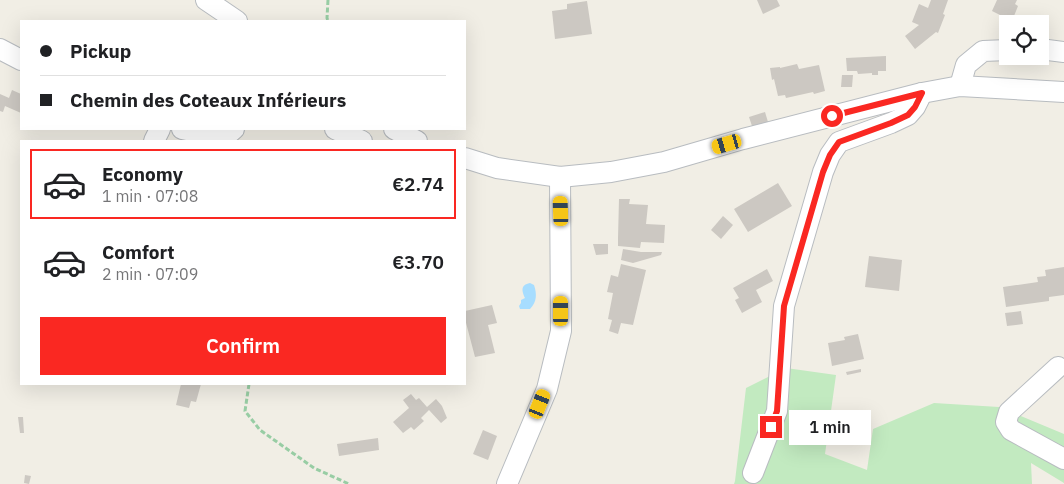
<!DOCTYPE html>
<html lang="en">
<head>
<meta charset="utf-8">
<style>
  body { margin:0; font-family:"IBM Plex Sans",sans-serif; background:#f2f2f2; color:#202124; height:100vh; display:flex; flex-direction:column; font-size:19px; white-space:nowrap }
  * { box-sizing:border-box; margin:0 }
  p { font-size:16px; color:#757577 }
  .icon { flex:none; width:28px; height:28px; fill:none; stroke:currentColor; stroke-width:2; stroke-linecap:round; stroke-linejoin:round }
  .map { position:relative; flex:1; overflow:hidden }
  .panel { position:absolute; left:20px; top:140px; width:446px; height:245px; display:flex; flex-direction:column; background:#fff; border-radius:0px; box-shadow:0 5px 20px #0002 }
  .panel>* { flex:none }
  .banner { position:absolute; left:20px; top:20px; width:446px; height:110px; border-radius:0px; box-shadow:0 5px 20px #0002; display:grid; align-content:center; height:110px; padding:0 20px; background:#fff }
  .controls { position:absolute; left:999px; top:15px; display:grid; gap:10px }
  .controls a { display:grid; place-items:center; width:50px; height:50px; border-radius:0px; background:#fff; box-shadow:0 5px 20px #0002; font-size:25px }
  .end { position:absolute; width:22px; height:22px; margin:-11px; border:6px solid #fa2822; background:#fff; box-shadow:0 0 0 2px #fff }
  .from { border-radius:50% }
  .bubble { position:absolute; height:35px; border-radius:0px; background:#fff; box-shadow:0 5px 20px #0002; font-size:16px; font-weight:600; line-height:35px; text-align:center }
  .car { position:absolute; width:15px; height:30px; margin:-15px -8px; border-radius:6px; box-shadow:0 0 4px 1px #0007; background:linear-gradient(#f5c518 24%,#345 0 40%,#f5c518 0 76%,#345 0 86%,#f5c518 0) }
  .banner b { display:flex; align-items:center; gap:18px; height:48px; font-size:19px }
  .banner b+b { border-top:1px solid #e0e0e0 }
  .banner i { width:12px; height:12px; background:#202124 }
  ul { padding:9px 0 0; list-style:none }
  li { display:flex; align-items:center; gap:15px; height:70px; margin:0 10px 8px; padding:0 10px; border:2px solid transparent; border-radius:0px }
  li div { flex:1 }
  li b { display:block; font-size:19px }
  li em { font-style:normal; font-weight:600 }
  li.on { border-color:#fa2822 }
  li>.icon { width:45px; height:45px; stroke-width:1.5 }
  .action { display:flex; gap:10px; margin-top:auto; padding:10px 20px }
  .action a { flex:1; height:58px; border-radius:0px; background:#fa2822; color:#fff; font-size:20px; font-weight:600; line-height:58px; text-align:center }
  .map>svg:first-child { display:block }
</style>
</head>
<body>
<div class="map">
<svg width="1064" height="484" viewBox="0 0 1064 484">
  <rect width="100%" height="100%" fill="#f1eee5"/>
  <polygon fill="#c2eac0" points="786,368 836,375 825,454 867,470 873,429 934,403 999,407 1064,434 1064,483 1031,463 1032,484 734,484 735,481 746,388"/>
  <path fill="#a7ddff" d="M530,283l4,2c3,9 3,17 -4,24h-10l-1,-3 2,-3v-3l4,-2c-3,-7 -5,-13 5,-15z"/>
  <g fill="#ccc8c2">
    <polygon points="757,0 777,0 780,6 763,14"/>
    <polygon points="931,0 948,0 943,14 945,15 938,33 936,32 915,49 905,36 919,25 912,22 919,4 928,8"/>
    <polygon points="997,0 1017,0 1015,4 1018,6 1012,21 992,11"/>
    <polygon points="587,1 592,34 555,39 552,11 567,9 567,4"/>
    <polygon points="886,56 886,71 878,71 878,75 872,75 872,73 858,74 857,71 847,71 846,58"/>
    <polygon points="797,64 799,69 819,65 825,91 814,94 813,92 786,98 785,95 778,96 774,79 772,80 770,68 780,67 780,68"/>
    <polygon points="842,75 853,75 852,87 841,87"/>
    <polygon points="12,90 21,94 21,113 5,106 3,112 0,111 0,94 9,98"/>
    <polygon points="765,112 768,122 752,126 749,117"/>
    <polygon points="778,183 792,206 748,232 734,209"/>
    <polygon points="619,199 630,199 629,204 648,205 646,224 665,225 664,243 641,242 640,248 618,246 618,238"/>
    <polygon points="723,216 733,225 721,239 711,230"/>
    <polygon points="593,244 608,244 608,254 596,255"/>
    <polygon points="623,249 641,252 662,252 661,255 633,263 621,260"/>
    <polygon points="869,256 902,260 899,291 865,287"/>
    <polygon points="621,264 646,270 633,325 621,323 618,334 609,331 612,320 608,319 613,293 607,292 611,275 618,277"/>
    <polygon points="1064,267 1064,295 1049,297 1049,301 1006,307 1003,287 1038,282 1037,277 1046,276 1045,270"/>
    <polygon points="767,269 773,281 756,290 762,302 742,313 735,300 739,298 733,288"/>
    <polygon points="492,305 497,323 488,325 495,353 475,357 465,319 465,311"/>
    <polygon points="1021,311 1023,324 1007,326 1005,313"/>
    <polygon points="858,334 864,359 832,366 828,343 845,340 844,337"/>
    <polygon points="861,369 861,372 847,375 846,372"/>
    <polygon points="181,384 201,384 196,402 191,401 189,408 176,405"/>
    <polygon points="411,394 416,400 419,398 427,407 436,399 442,406 447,418 441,423 429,410 421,418 424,421 414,430 411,427 403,433 393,422 409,408 403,400"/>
    <polygon points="18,417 23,417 24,433 20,433"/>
    <polygon points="483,430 497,436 488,460 473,454"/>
    <polygon points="378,438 379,450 339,456 337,444"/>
    <polygon points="25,475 31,476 29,484 24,483"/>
  </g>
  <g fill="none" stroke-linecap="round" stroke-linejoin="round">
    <g stroke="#b8bcc0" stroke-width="22">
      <g id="minor">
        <polyline points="206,0 237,21"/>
        <polyline points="0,49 21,60"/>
        <polyline points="1040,49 1064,52"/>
        <polyline points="960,86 966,65 983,51 1008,50"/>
        <polyline points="182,129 216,136 226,136 234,129"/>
        <polyline points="335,129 362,141"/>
        <polyline points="394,129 417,141"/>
        <polyline points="154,141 160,129"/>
        <polyline points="465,158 497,168 560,177 611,172 664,162 743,139 922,93 960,86 1064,92"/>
        <polyline points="1058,367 1009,412 1006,422 1011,430 1064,459"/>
        <polyline points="753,473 777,411 784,306 823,172 830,155 839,142 891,123 908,115 915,107 922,93"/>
        <polyline points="507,484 547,389 561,331 560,177"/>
      </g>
    </g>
    <g stroke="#98cda4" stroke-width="3" stroke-dasharray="5 2.5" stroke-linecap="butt">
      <polyline points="328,0 327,18 328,21"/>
      <polyline points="249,384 245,411 260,430 314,468 349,484"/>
    </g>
    <use href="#minor" stroke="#fff" stroke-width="20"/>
  </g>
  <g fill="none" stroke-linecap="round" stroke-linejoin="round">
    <polyline stroke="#fa2822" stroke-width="6" points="771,427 777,411 784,306 823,172 830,155 839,142 891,123 908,115 915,107 922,93 832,116"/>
  </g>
</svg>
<div class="controls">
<a><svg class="icon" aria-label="locate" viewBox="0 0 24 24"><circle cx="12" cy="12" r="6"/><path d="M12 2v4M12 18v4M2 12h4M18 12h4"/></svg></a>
</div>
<i class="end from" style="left:832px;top:116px"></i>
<i class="end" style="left:771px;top:427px"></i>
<div class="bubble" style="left:789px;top:410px;width:82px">1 min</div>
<i class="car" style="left:727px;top:144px;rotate:254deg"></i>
<i class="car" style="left:561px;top:211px;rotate:358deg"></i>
<i class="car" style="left:561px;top:311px;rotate:0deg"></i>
<i class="car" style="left:540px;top:404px;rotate:22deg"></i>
<div class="banner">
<b><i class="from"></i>Pickup</b>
<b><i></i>Chemin des Coteaux Inférieurs</b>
</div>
<section class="panel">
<ul>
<li class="on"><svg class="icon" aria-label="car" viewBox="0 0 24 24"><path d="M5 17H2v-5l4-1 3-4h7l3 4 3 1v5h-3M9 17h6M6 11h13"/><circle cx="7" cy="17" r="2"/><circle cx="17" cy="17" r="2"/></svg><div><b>Economy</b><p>1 min · 07:08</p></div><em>€2.74</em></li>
<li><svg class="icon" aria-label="car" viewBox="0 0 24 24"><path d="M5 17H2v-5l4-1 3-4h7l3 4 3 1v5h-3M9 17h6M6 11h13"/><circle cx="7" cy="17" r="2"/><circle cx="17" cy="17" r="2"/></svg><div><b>Comfort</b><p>2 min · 07:09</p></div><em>€3.70</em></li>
</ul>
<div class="action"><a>Confirm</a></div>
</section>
</div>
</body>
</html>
